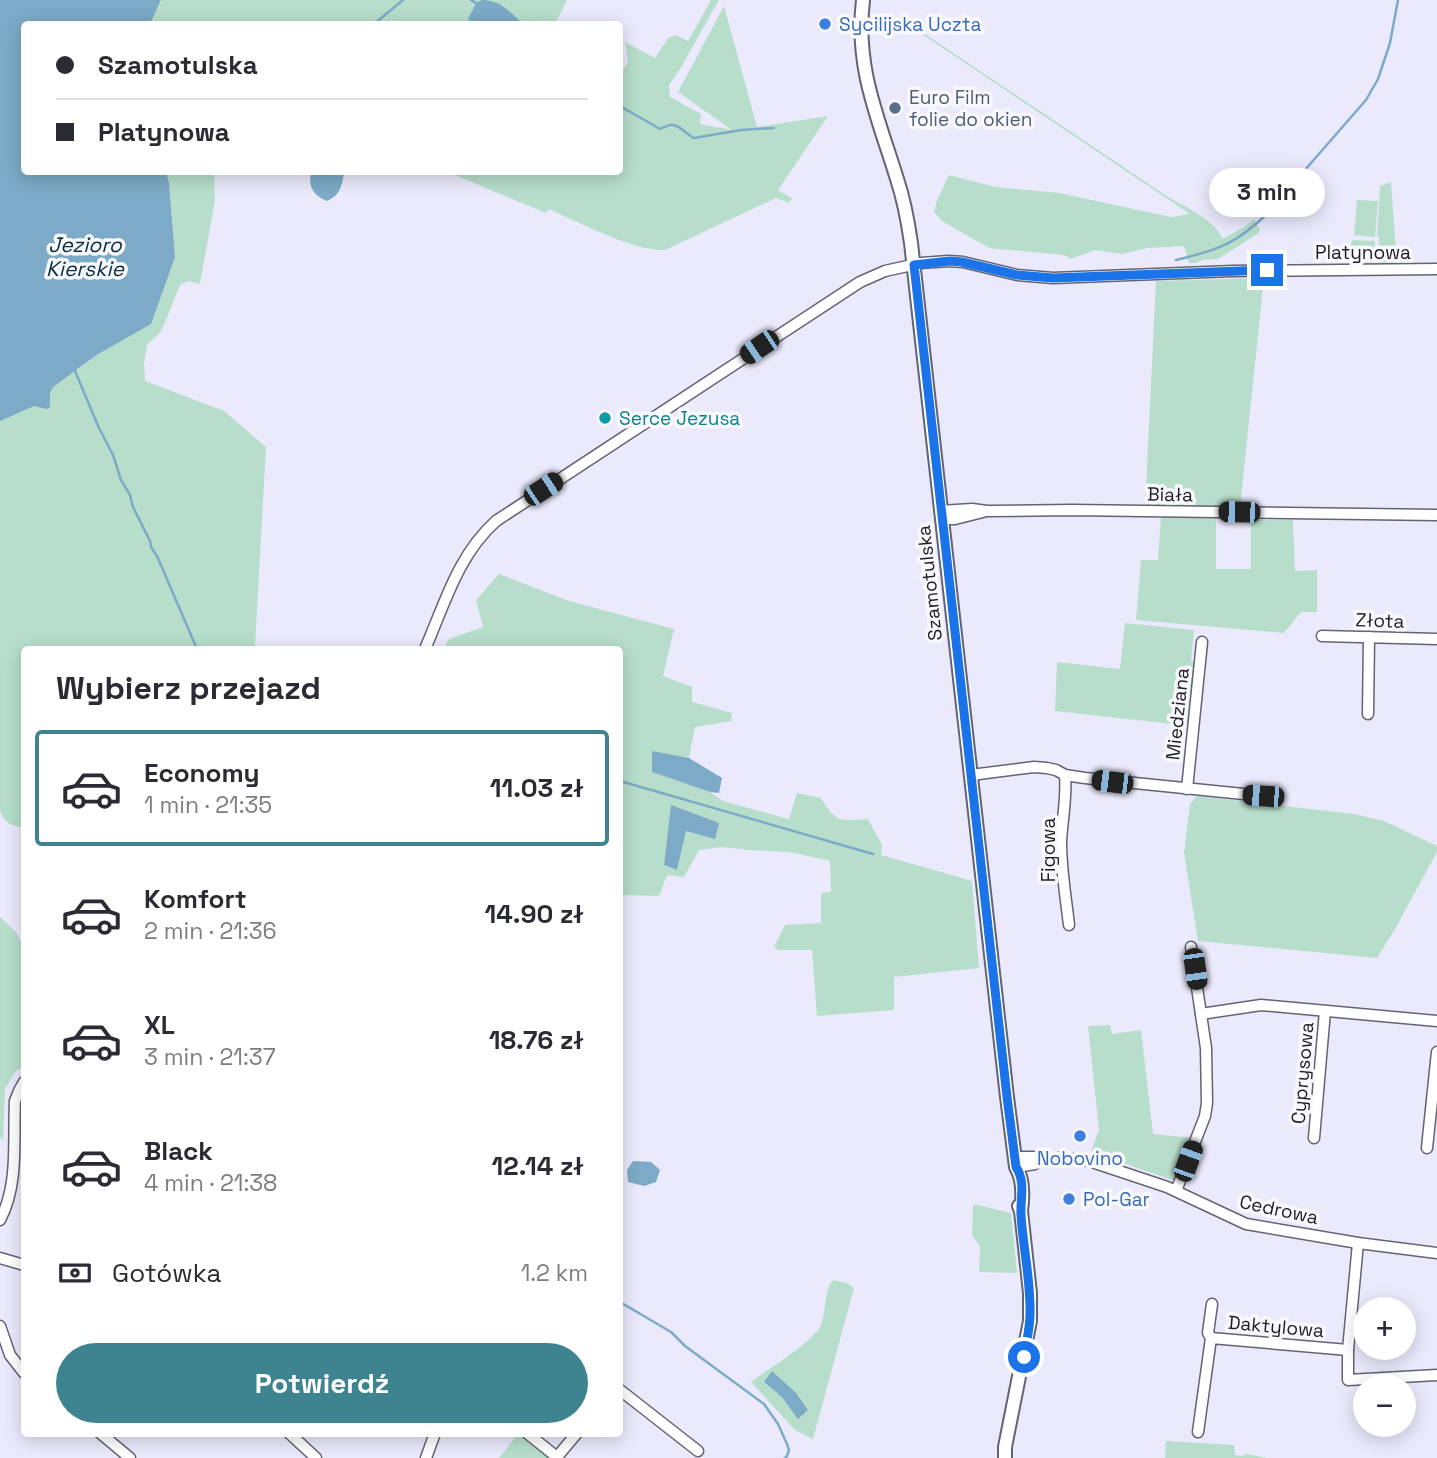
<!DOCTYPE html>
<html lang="pl">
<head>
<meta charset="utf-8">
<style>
  body { margin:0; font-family:"Space Grotesk",sans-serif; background:#f2f2f3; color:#2b2b33; height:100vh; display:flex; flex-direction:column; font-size:26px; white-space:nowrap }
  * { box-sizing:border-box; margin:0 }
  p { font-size:23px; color:#7c7c81 }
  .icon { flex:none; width:38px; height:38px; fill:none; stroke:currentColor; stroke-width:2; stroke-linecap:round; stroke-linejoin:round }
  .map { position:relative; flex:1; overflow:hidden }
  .panel { position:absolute; left:21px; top:646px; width:602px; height:791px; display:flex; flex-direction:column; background:#fff; border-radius:7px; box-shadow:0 4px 18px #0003 }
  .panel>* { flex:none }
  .guide { position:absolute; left:21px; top:21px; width:602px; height:154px; border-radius:7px; box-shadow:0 4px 18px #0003; display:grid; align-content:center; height:154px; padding:0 35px; background:#fff }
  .controls { position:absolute; left:1353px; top:1297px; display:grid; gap:14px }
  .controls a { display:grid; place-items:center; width:63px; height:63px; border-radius:50%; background:#fff; box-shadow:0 4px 18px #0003; font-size:35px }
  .end { position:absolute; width:32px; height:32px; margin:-16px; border:9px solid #1a73e8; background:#fff; box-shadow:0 0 0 4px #fff }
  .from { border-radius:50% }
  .bubble { position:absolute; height:49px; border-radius:24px; background:#fff; box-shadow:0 4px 18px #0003; font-size:23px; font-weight:700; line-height:49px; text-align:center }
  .car { position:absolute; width:21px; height:42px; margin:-21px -10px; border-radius:9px; box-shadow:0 0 5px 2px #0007; background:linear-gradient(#222 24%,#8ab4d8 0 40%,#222 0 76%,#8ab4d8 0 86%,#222 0) }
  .guide b { display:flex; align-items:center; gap:24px; height:66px; font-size:26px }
  .guide b+b { border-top:2px solid #e1e1e2 }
  .guide i { width:18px; height:18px; background:#2b2b33 }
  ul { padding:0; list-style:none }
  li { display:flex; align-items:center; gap:21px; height:116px; margin:0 14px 10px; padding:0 21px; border:4px solid transparent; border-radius:7px }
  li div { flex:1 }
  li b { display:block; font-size:26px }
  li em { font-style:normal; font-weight:700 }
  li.selected { border-color:#3e8390 }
  li>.icon { width:63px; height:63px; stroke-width:1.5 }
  h2 { padding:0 35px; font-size:32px; line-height:84px }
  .pay { display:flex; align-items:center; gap:18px; height:77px; padding:0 35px; font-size:26px }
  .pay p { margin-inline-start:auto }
  .button { display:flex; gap:14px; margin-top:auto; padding:14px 35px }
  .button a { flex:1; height:80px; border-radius:42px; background:#3e8390; color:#fff; font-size:28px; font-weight:700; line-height:80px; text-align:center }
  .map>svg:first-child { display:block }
</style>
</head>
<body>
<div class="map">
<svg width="1437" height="1458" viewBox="0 0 1437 1458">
  <rect width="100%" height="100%" fill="#ebeafd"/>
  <g fill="#b7decb" fill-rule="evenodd">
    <polygon points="161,0 567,0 555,24 150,24"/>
    <path d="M711,0h8l-39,69 -11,16 1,12 31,17 -1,10 32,6 -54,-38 46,-86 33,121 71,-11 -50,74 14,8 -3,5 -13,-5 -111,52c-29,2 -87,-28 -116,-41l-3,4 -99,-41h173v-95l8,-16 -3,-19 30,16 13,-20 8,-3 12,6z"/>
    <path d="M916,28l252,169c15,8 51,26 54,42l22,-12 10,-8 6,11 -1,3 -41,26 -15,1 -7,3h-7l-5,-17 -37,2 -25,6 -27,-4 -24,9 -7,-4 -75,-7 -47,-27 -8,-9 3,-12 12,-25 46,12 64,6 112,24 19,-3 -274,-184z"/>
    <path d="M166,172h48l1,28 -15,84 -11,-3 -9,4 -16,40 -5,9 -12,11 -3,18 1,18 79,30 42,36 -11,199 -1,3h-230v179c-11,-2 -21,-5 -24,-18v-393l71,-46 2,2 25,-19 77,-97 -6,-74z"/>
    <polygon points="1391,182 1397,264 1378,265 1379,237 1377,236 1380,186"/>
    <polygon points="1357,200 1378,201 1375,237 1354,235"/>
    <polygon points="1352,240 1375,241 1373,265 1357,264 1357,260 1350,259 1348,256"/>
    <polygon points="1264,278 1240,507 1145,507 1156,281"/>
    <polygon points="1161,516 1216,516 1216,569 1251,569 1251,520 1293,520 1295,571 1317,570 1317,612 1301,612 1284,633 1136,620 1141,560 1158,560"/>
    <path d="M499,574l70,27 105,28 -11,47 29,11v15l40,11 -1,8 -36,6 -6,31 -37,-6v20l58,20 13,9 66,18 8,-26 24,5c15,25 19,23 47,21l14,26 -1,10 91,26 7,87 -85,9v33l-77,6 -5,-66h-33l-5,-3 11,-22 36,-2v-30l10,-1 -1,-31 -40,-9 -41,-2 -29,-3 -21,3 -15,27 -17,-2 -8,21 -39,-1v-246h-177l6,-10 34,-12 -7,-27zM672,806l14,24 -9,40 -13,-5z"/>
    <polygon points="1125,623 1194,630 1191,661 1196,663 1191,726 1055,711 1057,662 1120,669"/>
    <polygon points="1197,796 1354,814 1384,821 1437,846 1437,852 1395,929 1377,958 1198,941 1184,853 1190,804"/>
    <polygon points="0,917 16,932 24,948 24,1066 15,1072 5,1089 3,1141 0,1137"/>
    <polygon points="1110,1025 1112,1034 1141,1030 1153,1134 1192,1138 1175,1181 1091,1152 1099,1130 1088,1026"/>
    <polygon points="973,1204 1011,1213 1017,1273 979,1272 980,1247 972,1235"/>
    <path d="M833,1280l14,3 7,5 -41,151 -18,-9 -44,-48c16,-12 60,-39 69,-55 7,-15 3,-35 13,-47z"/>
    <polygon points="518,1434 548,1458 499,1458"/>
    <polygon points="1166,1441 1234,1445 1235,1455 1242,1456 1246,1454 1267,1458 1165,1458"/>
  </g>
  <g fill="#7caac7">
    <polygon points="0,0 161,0 150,24 24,24 24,172 166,172 169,183 175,257 151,324 98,354 53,387 50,393 50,407 47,409 34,406 0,421"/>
    <path d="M482,0c19,0 28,12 41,24h-52l-3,-5 8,-16z"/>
    <path d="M311,172h33c-2,14 -4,23 -17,29 -14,-6 -19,-14 -16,-29z"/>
    <polygon points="652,751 689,758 722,778 719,793 710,792 652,772"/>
    <polygon points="671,805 719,823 715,839 686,831 677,870 664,865"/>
    <polygon points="633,1161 651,1162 660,1170 656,1182 644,1186 628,1182 627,1170"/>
    <polygon points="772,1371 796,1393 808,1410 798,1419 782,1397 764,1382"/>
  </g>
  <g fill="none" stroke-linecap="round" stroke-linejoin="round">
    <g stroke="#7caac7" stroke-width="2.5">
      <polyline points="471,0 476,3"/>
      <polyline points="374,24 403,0"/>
      <path d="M620,106l40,23c3,-1 6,-3 10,-4 8,-2 17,10 24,13l47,-8 33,-2"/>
      <polyline points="1277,202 1366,100 1378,79 1390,43 1398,0"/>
      <path d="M1176,260c42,-10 60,-16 92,-47"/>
      <polyline points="76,368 75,371 99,428 113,455 121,480 130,495 133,507 150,541 151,547 157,556 197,649"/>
      <polyline points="620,781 873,854"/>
      <polyline points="620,1302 671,1332 685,1346 764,1404 778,1424 787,1444 789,1450 787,1456 785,1458"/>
    </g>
    <g stroke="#646373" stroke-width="13">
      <g id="minor">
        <polyline points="940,511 972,509 987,511 1072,510 1437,515"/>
        <polyline points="941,519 955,519 983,512"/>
        <polyline points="1322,636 1437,639"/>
        <path d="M425,649c20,-46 33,-94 71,-128l335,-220 29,-19 25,-11 36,-8 28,-2 14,1 54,13 36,3 180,-7 204,-2"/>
        <polyline points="1368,714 1369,637"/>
        <polyline points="971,775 1034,767 1047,768 1056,770 1065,775 1085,778 1263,796"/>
        <path d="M1065,775c2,23 -3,45 -4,67 0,28 5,56 8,83"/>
        <polyline points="1187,789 1202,642"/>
        <polyline points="1201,1014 1261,1005 1437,1021"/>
        <polyline points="1314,1138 1325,1011"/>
        <polyline points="1427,1148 1437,1052"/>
        <polyline points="1015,1157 1034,1157 1040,1160"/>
        <polyline points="1016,1167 1035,1164 1040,1160 1060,1158 1089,1161 1167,1187 1246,1224 1358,1243 1437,1253"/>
        <polyline points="1176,1191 1205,1116 1207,1103 1206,1048 1191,947"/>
        <path d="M0,1220c19,-36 13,-79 15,-119l4,-10 5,-9"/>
        <polyline points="1358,1243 1348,1350 1348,1380 1437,1375"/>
        <polyline points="0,1258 24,1265"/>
        <polyline points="0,1326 10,1355 24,1373"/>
        <polyline points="1211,1338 1208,1333 1212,1304"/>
        <polyline points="620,1390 698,1451"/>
        <polyline points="1198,1432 1211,1338 1348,1350"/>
        <polyline points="100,1433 130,1458"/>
        <polyline points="289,1433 316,1458"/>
        <polyline points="527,1433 558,1458"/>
        <polyline points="557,1457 577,1433"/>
        <polyline points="426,1458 435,1433"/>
      </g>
    </g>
    <g stroke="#646373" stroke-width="16">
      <g id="tertiary">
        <path d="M863,0c-8,68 15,117 34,179 7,21 11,43 14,64l96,854 9,70c8,13 7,30 5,44"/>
        <polyline points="1005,1458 1005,1447 1030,1321 1030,1293 1021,1211 1019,1206"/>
      </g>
    </g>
    <use href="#minor" stroke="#fff" stroke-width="10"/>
    <use href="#tertiary" stroke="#fff" stroke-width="12"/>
  </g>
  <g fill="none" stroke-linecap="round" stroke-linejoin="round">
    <path stroke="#1a73e8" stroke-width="9" d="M1024,1357c2,-14 6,-28 6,-43 1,-33 -7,-66 -9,-99 -1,-16 5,-33 -5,-48l-9,-70 -93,-832 36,-4 12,1 55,13 36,3 214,-8"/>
  </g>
  <g fill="#3f7fe0" stroke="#f9f9fd" stroke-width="2.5">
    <circle cx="825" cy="24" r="7"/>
    <circle cx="1080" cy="1136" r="7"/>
    <circle cx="1069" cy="1199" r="7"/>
  </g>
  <circle fill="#5c6f8a" stroke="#f9f9fd" stroke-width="2.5" cx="895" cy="108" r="7"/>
  <circle fill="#0f9aa8" stroke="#f9f9fd" stroke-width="2.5" cx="605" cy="418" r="7"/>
  <g text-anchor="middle" stroke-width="7" stroke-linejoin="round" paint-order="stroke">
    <g font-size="19" fill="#366cbe" stroke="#f9f9fd" text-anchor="start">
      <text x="839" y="31">Sycilijska Uczta</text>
      <text x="1080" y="1165" text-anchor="middle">Nobovino</text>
      <text x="1083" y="1206">Pol-Gar</text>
    </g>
    <g font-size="19" fill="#4e5e75" stroke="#f9f9fd" text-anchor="start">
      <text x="909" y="104">Euro Film<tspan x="909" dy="22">folie do okien</tspan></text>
    </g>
    <g font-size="19" fill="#1e1d24" stroke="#f9f9fd">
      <text x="1363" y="259">Platynowa</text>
      <text transform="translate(1170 494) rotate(1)" y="7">Biała</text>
      <text transform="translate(929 583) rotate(-96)" y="7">Szamotulska</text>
      <text transform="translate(1380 620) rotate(2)" y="7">Złota</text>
      <text transform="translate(1177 714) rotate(-84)" y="7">Miedziana</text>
      <text transform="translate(1048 850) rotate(-90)" y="7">Figowa</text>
      <text transform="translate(1302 1073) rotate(-85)" y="7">Cyprysowa</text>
      <text transform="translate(1279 1209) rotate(12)" y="7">Cedrowa</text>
      <text transform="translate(1276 1326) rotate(5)" y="7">Daktylowa</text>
    </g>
    <g font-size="19" fill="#0d838f" stroke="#f9f9fd" text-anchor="start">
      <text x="619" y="425">Serce Jezusa</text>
    </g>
    <g font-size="21" font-style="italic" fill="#083045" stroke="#f9f9fd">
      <text x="85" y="252">Jezioro<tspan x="85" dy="24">Kierskie</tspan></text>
    </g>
  </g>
</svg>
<div class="controls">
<a>+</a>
<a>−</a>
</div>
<i class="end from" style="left:1024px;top:1357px"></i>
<i class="end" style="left:1267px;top:270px"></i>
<div class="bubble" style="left:1209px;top:168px;width:116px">3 min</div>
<i class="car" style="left:759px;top:347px;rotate:236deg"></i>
<i class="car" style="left:543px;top:489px;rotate:57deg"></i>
<i class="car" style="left:1239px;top:512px;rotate:271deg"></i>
<i class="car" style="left:1112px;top:782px;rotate:277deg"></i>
<i class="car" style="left:1263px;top:796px;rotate:274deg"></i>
<i class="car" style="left:1195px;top:969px;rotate:172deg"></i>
<i class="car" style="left:1188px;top:1161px;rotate:20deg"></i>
<div class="guide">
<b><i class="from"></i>Szamotulska</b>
<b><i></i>Platynowa</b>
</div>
<section class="panel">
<h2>Wybierz przejazd</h2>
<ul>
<li class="selected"><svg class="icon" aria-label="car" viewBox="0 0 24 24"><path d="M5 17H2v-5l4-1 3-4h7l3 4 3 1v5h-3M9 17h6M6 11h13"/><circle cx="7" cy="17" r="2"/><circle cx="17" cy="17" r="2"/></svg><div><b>Economy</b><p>1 min · 21:35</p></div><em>11.03 zł</em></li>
<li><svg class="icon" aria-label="car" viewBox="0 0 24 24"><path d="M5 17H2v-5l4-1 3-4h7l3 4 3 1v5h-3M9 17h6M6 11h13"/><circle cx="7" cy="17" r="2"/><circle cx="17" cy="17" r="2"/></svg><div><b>Komfort</b><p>2 min · 21:36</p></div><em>14.90 zł</em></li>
<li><svg class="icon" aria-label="car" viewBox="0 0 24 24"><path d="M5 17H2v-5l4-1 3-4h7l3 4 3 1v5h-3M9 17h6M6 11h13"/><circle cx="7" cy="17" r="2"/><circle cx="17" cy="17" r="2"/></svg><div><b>XL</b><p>3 min · 21:37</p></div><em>18.76 zł</em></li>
<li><svg class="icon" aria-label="car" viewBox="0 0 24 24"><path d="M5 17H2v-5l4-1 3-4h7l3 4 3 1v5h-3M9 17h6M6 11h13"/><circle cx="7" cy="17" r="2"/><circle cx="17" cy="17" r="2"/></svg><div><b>Black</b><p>4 min · 21:38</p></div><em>12.14 zł</em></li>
</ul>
<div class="pay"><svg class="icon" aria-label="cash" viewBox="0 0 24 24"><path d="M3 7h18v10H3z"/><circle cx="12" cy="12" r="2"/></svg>Gotówka<p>1.2 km</p></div>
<div class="button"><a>Potwierdź</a></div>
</section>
</div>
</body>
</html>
